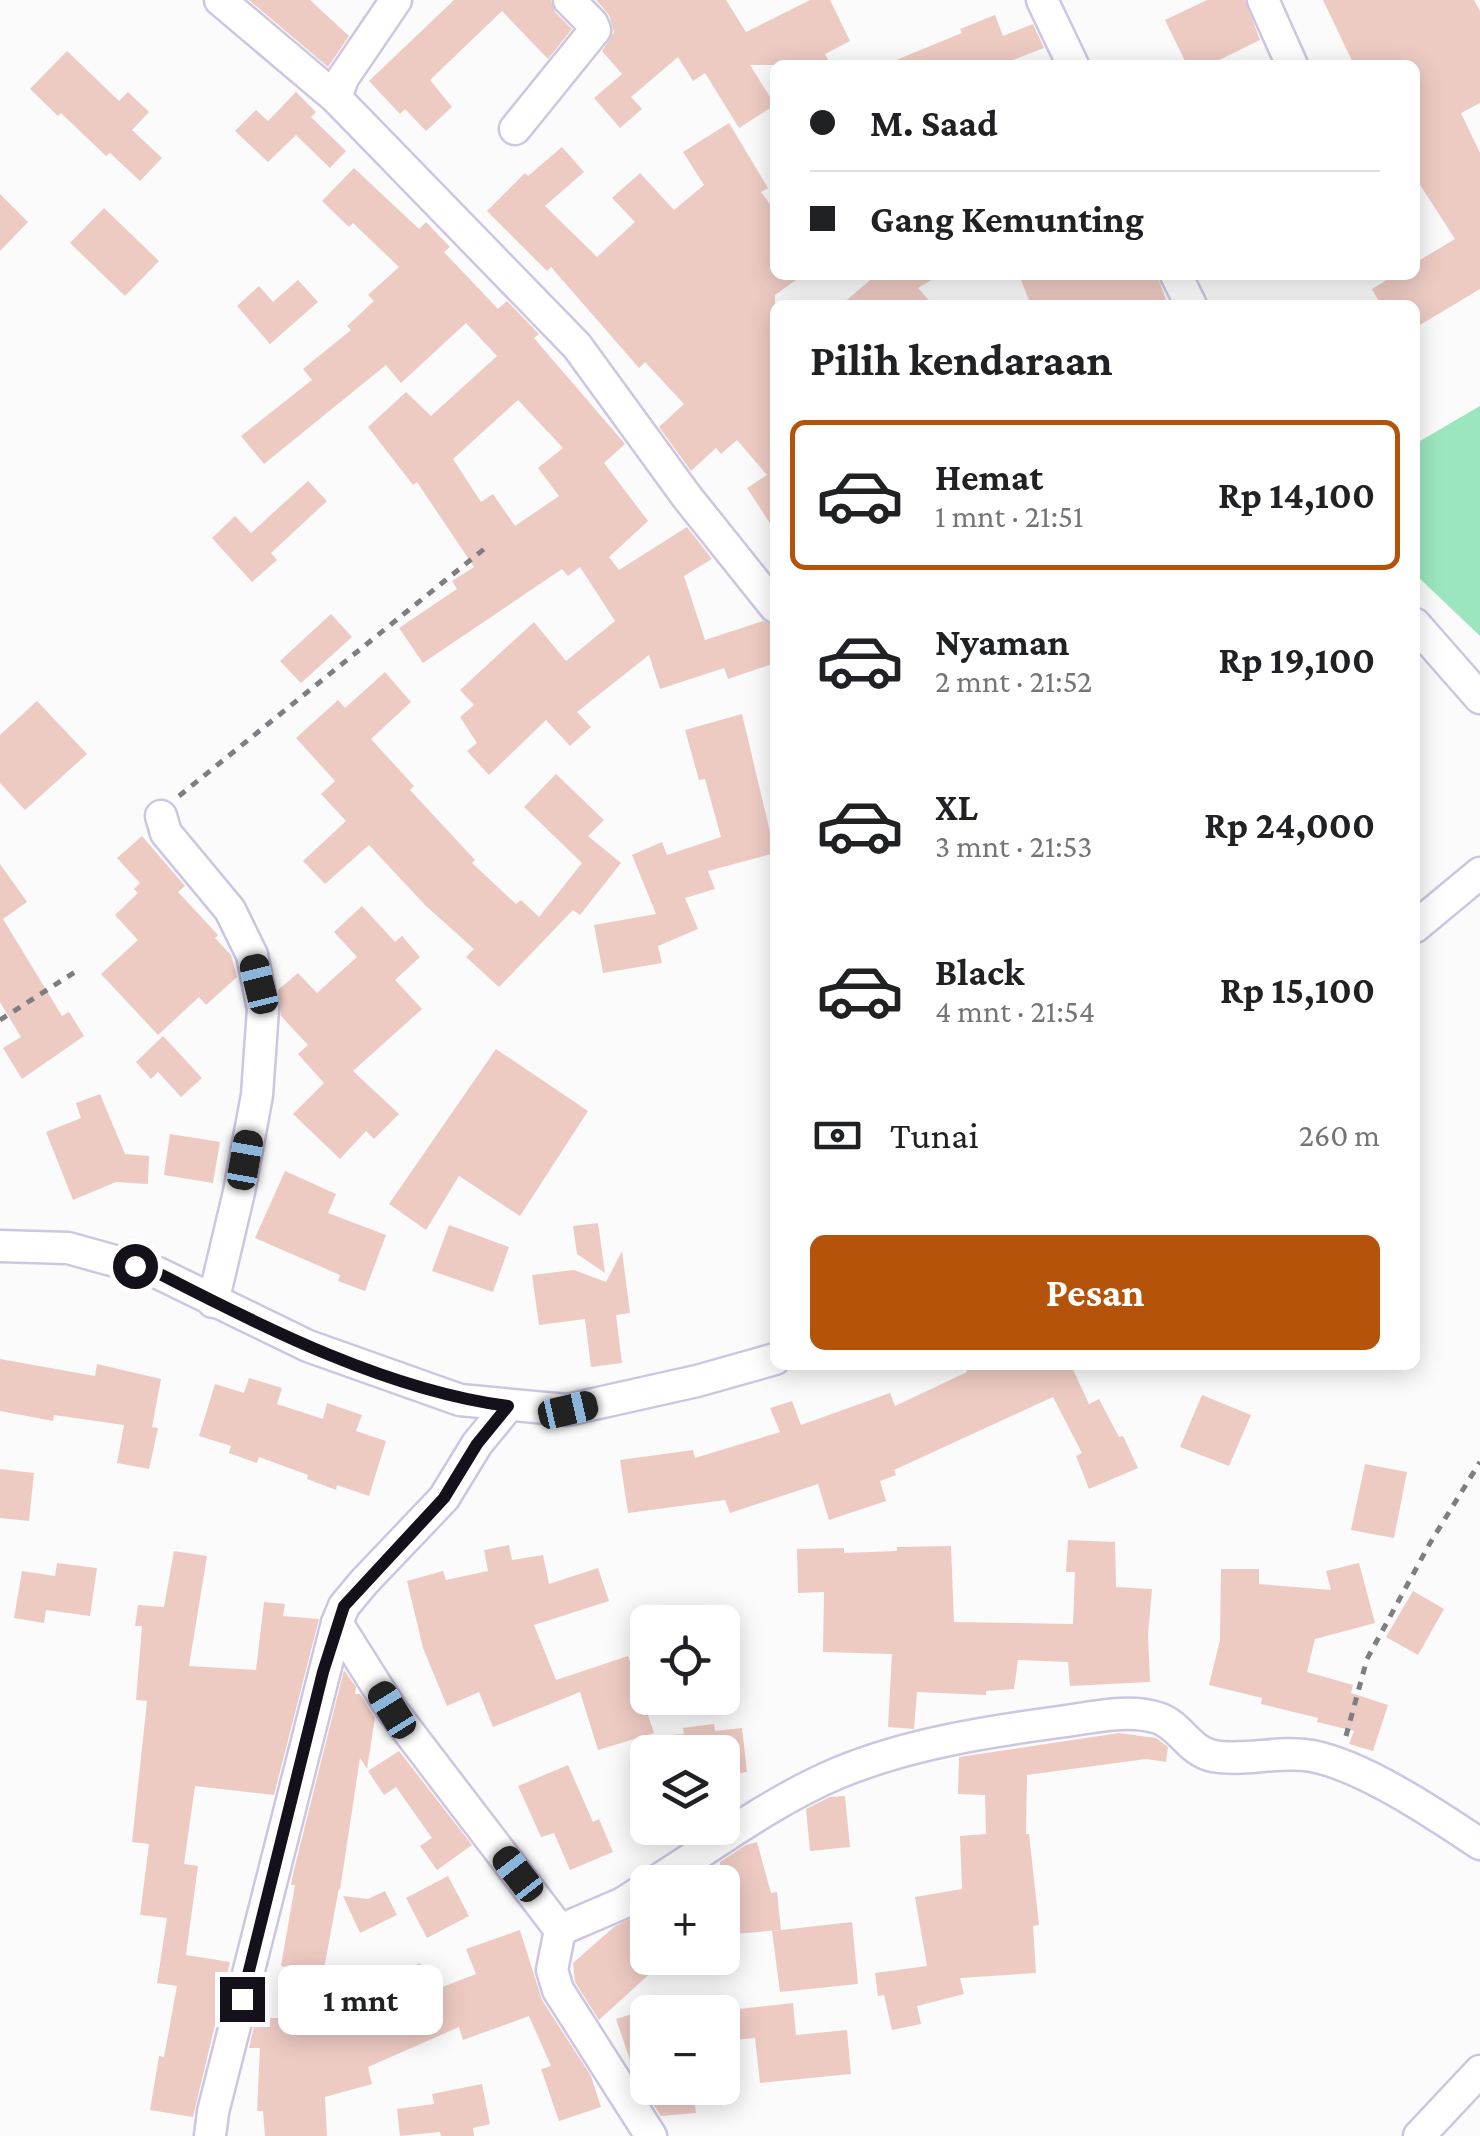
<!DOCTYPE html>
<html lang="id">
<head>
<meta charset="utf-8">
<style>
  body { margin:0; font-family:"Crimson Pro",serif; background:#f6f6f6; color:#202124; height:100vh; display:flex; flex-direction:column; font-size:38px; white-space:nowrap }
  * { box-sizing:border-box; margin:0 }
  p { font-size:32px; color:#757577 }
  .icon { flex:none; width:55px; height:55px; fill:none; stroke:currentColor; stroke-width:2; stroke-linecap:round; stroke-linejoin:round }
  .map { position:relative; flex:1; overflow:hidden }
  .side { position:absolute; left:770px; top:300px; width:650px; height:1070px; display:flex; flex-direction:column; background:#fff; border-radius:15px; box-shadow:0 5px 25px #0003 }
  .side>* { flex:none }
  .top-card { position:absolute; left:770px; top:60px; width:650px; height:220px; border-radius:15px; box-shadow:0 5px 25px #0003; display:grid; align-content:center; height:220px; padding:0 40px; background:#fff }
  .tools { position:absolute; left:630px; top:1605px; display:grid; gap:20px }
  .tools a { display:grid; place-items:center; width:110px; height:110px; border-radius:15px; background:#fff; box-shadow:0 5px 25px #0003; font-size:50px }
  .end { position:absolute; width:45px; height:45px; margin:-22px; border:12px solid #14111b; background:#fff; box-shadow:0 0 0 5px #fff }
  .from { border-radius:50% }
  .bubble { position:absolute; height:70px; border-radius:15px; background:#fff; box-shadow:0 5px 25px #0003; font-size:32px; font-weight:700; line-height:70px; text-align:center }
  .car { position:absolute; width:30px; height:60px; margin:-30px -15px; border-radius:12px; box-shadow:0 0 8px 2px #0007; background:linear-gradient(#222 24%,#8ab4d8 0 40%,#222 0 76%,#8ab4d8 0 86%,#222 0) }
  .top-card b { display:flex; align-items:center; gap:35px; height:95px; font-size:38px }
  .top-card b+b { border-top:2px solid #e0e0e0 }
  .top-card i { width:25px; height:25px; background:#202124 }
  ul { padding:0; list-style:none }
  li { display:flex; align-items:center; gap:30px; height:150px; margin:0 20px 15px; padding:0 20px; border:5px solid transparent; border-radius:15px }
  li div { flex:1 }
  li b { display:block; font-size:38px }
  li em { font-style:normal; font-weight:700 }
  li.on { border-color:#b45309 }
  li>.icon { width:90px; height:90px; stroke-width:1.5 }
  h2 { padding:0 40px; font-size:45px; line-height:120px }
  .pay { display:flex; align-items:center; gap:25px; height:110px; padding:0 40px; font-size:38px }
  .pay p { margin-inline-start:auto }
  .cta { display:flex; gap:20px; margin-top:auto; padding:20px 40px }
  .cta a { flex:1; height:115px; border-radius:15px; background:#b45309; color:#fff; font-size:40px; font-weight:700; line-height:115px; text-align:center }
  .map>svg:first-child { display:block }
</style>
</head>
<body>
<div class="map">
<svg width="1480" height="2136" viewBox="0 0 1480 2136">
  <rect width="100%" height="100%" fill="#fbfbfb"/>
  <polygon fill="#9ce6bf" points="1480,406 1480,636 1415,574 1415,444"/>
  <g fill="#edcbc3" fill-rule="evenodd">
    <polygon points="249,0 310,0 349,36 328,67"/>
    <polygon points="454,0 551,0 555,12 572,29 548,59 502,11 430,80 452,107 426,131 405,109 400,114 369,81"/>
    <polygon points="596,0 726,0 746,32 810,0 830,0 850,41 825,54 831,65 750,65 775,105 739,128 705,73 693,81 678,57 631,97 642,109 620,128 594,98 622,74 602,51 614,32 609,15"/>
    <polygon points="1207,0 1245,0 1260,40 1209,65 1187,65 1165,20"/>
    <polygon points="1323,0 1474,0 1480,11 1480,103 1461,113 1480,153 1480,289 1415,328 1415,305 1381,305 1372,289 1395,275 1415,275 1415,263 1455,239 1415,177 1415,65 1354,65"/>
    <polygon points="995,15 1003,36 1033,24 1044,48 1013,60 1015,65 884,65 962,33 960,29"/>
    <polygon points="67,51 119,101 128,92 149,112 132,130 162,158 140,181 110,153 106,156 61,113 58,116 30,89"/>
    <polygon points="296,92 316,112 311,117 346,151 330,168 296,135 268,162 235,131 256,110 268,121"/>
    <polygon points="729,123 768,188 761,192 775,211 775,275 803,275 775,295 775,531 747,488 767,475 737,440 721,454 716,448 691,471 659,427 684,404 645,362 639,368 551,267 547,271 487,211 525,173 528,176 562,147 584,172 545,206 597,257 635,222 612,198 640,173 674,210 704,185 683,152"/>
    <path d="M354,168l65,61 7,-7 24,25 -6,5 54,57 9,-8 32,33 -5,4 91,106 -21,19 44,58 -39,36 10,13 68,-43 25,32 -28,17 21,64 58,-19 12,4v38l-47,16 -4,-11 -64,21 -11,-34 -72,57 14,15 -21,19 -24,-26 -57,55 -22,-24 10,-8 -17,-26 14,-12 -14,-15 74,-68 32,39 49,-40 -35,-54 -12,9 -6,-7 -139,94 -24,-35 58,-39 -5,-8 22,-14 -57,-85 -4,3 -45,-58 38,-35 25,24 66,-60 -31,-33 -65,60 -15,-18 -122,99 -23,-28 71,-56 -9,-11 48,-39 -4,-4 27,-25 -6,-6 31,-28 -46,-44 -4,4 -27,-26zM518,400l45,48 -25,20 21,28 -44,30 -22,-32 -12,8 -28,-43z"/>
    <polygon points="0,194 28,222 0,251"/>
    <polygon points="104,208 159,261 125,296 70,243"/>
    <polygon points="876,275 940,275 918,288 933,305 841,305"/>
    <polygon points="1019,275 1157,275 1168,305 1031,305"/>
    <polygon points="298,280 318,302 270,344 237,306 259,286 273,302"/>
    <polygon points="308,481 327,501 271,553 277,560 252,582 212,538 235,516 251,533"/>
    <polygon points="331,614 352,637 301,683 280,661"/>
    <polygon points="385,672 411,702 371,739 414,786 410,790 475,860 472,863 516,904 521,900 539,917 582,863 524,807 556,774 604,820 588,836 621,863 580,915 573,910 499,987 466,957 474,949 425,905 369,845 325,884 303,861 346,821 321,794 335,781 296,738 338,700 345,708"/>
    <polygon points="37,701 87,754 25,810 0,783 0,735"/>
    <polygon points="742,714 775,853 708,871 715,889 685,898 698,929 658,946 662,963 603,973 594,925 656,914 632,855 662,842 667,855 721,837 705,779 699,780 685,730"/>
    <polygon points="142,836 185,886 178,892 218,935 215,938 231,955 237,977 206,1005 199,997 158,1035 101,974 138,940 115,915 138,893 134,889 140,883 117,858"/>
    <polygon points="0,864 27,902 3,919 62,1016 69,1012 84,1036 22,1079 3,1048 21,1037 0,1002"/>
    <polygon points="362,906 395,942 402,936 420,957 395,980 422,1009 353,1071 399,1114 374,1139 366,1131 340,1159 293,1114 324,1083 298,1054 308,1045 281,1016 278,990 298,973 317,993 357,957 334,932"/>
    <polygon points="163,1036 202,1078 181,1097 158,1072 151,1079 136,1062"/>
    <polygon points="496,1049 588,1111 520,1216 459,1176 426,1230 389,1204"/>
    <polygon points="100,1094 125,1154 149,1156 148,1184 116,1182 73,1200 46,1132 81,1118 76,1103"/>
    <polygon points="170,1134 220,1142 213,1183 164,1175"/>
    <polygon points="285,1171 336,1194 328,1213 386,1235 365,1291 338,1281 340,1275 255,1238"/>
    <polygon points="598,1223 605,1273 577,1254 573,1226"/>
    <polygon points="449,1225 509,1247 493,1292 432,1271"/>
    <polygon points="622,1251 630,1313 616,1315 622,1363 591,1367 585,1319 539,1325 532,1275 574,1270 606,1282"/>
    <polygon points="0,1359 95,1376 97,1364 161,1379 152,1427 158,1428 149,1469 117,1463 124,1425 54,1415 53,1421 0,1411"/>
    <polygon points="964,1365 1071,1365 1089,1404 1099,1399 1119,1437 1123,1436 1138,1468 1089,1489 1076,1456 1082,1453 1053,1397 894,1470 896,1475 880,1481 886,1501 829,1520 818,1484 730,1513 725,1500 628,1513 620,1460 693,1450 695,1458 780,1432 770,1408 792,1401 801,1425 890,1393 895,1406 967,1372"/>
    <polygon points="249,1378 282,1388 277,1404 323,1419 327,1403 362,1415 356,1431 386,1441 369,1496 337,1485 336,1490 307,1479 308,1475 259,1457 257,1463 229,1453 231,1446 199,1436 215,1384 244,1393"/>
    <polygon points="1202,1395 1251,1415 1229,1466 1180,1447"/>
    <polygon points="1365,1464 1407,1472 1394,1538 1351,1530"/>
    <polygon points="0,1469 34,1473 29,1521 0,1518"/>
    <polygon points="1068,1540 1115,1542 1116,1587 1152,1589 1148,1635 1150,1682 1070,1686 1068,1662 1018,1660 1014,1689 986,1691 986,1695 917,1692 914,1729 888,1727 892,1654 823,1652 824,1592 798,1593 797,1549 844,1548 844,1553 897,1551 897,1547 951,1546 954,1622 1073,1624 1075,1572 1066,1572"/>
    <polygon points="509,1545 512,1560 543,1555 549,1584 598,1568 609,1601 534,1625 556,1680 628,1656 654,1733 598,1750 580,1692 493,1727 479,1692 447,1706 423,1648 407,1581 443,1571 446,1580 488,1571 484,1550"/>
    <polygon points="174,1551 207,1556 189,1666 256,1670 264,1602 285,1604 283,1616 319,1619 274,1795 195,1786 184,1864 198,1866 186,1955 230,1962 193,2117 150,2110 159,2056 164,2057 177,1986 157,1983 167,1918 140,1915 149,1844 132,1842 147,1701 136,1700 142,1626 135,1626 138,1605 164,1607"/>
    <polygon points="57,1563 97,1568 90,1616 46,1610 44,1623 14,1618 22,1571 55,1576"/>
    <polygon points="1359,1563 1375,1623 1315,1639 1307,1672 1353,1685 1351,1693 1388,1705 1373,1751 1349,1744 1354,1731 1317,1722 1318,1718 1261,1704 1262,1698 1209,1685 1220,1640 1221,1569 1259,1569 1259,1584 1331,1590 1326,1571"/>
    <polygon points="1413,1591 1444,1609 1418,1655 1386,1637"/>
    <polygon points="344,1670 356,1687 355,1694 360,1694 375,1718 367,1769 360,1758 340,1890 339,1888 323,1974 281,1966 295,1885 291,1885 293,1874"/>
    <polygon points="714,1724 715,1731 742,1728 747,1772 722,1775 722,1752 655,1752 655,1736 684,1734 683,1728"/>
    <polygon points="1119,1733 1156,1738 1168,1747 1166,1762 1146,1759 1027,1775 1026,1834 1029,1834 1039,1925 1033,1926 1036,1973 960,1978 964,1994 917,2006 921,2024 892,2030 884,1995 878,1996 875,1973 927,1966 915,1897 962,1889 960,1836 986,1834 985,1795 958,1794 959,1757"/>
    <polygon points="399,1751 472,1845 437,1870 420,1846 432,1838 396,1787 384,1795 368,1771"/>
    <polygon points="568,1765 593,1822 599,1819 613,1852 570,1870 554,1833 541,1837 518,1786"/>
    <polygon points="845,1796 850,1847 810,1851 806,1809 830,1797"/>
    <polygon points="757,1842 771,1893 777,1892 781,1930 722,1935 720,1862 746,1845"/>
    <polygon points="448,1876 469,1916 427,1938 406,1898"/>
    <polygon points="385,1891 397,1915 360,1933 343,1896 368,1899"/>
    <polygon points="648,1910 648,1958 667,1958 599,2020 575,1982 573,1963 614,1927"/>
    <polygon points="852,1922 858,1984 780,1992 772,1931"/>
    <polygon points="520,1930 542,2000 591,2076 601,2107 559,2121 541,2069 551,2066 529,2016 463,2040 459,2027 368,2067 372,2084 325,2097 327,2136 265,2136 263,2111 257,2111 260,2048 249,2048 256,2018 300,2018 385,1984 375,1983 420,1963 432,1991 476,1974 466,1949"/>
    <polygon points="793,2003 796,2035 847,2030 851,2074 760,2083 755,2038 724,2041 721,2011"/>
    <polygon points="648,2009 648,2096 636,2077 616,2019"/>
    <polygon points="482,2084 490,2124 473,2128 474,2136 441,2136 440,2132 400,2136 397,2109 434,2104 432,2094"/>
    <polygon points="649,2088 693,2088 696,2113 661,2116 651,2101"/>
  </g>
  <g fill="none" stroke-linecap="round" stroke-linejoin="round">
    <g stroke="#cdc6e3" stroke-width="35">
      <g id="minor">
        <polyline points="220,0 336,98 577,346 687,497 775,607"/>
        <polyline points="1042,0 1073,65"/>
        <polyline points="1263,0 1292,65"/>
        <polyline points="336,98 343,78 396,0"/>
        <polyline points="515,129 595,30 592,23 569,0"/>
        <polyline points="1176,275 1191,305"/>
        <polyline points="1415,624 1480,698"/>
        <polyline points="161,816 166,833 230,910 252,955 263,1009 257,1095 239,1192 213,1302"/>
        <polyline points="1415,927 1480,873"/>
        <polyline points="0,1246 68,1248 158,1273 308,1346 460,1400 567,1410 697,1381 775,1359"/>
        <polyline points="337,1623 392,1710 560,1930 552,1970 558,1990 651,2136"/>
        <path d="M655,1882c59,-37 117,-81 183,-109 70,-29 147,-41 221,-51 31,-4 69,-14 99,-4 22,7 31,33 55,38 32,6 66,-6 99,0 52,10 123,58 168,88"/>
        <polyline points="560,1930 623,1903 648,1887"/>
        <polyline points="210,2136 213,2112 337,1623 344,1606 364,1582 444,1498 477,1444 508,1406"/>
        <polyline points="1419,2136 1480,2071"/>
      </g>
    </g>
    <g stroke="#7f7d82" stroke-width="5" stroke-dasharray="8 8" stroke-linecap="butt">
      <polyline points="179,796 489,545"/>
      <polyline points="0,1020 75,972"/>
      <polyline points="1346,1736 1367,1659 1430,1543 1480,1462"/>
    </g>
    <use href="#minor" stroke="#fff" stroke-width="30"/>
  </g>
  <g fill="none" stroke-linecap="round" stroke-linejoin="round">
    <path stroke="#14111b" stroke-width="12" d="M135,1266l23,7c106,55 232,118 350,133l-31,38 -33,54 -100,108 -21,66 -81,327"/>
  </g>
</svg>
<div class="tools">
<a><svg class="icon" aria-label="locate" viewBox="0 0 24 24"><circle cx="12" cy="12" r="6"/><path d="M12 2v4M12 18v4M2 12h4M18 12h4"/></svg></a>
<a><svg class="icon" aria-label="layers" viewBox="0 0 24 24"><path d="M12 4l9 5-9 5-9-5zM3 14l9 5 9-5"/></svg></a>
<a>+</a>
<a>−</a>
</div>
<i class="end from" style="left:135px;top:1266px"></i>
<i class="end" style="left:242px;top:1999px"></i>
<div class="bubble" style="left:278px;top:1965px;width:165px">1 mnt</div>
<i class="car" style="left:259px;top:984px;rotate:346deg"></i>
<i class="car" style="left:245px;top:1160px;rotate:10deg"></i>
<i class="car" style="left:568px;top:1410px;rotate:77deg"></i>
<i class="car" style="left:392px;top:1710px;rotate:328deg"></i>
<i class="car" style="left:518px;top:1874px;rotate:322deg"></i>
<div class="top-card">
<b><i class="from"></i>M. Saad</b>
<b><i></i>Gang Kemunting</b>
</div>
<section class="side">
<h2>Pilih kendaraan</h2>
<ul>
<li class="on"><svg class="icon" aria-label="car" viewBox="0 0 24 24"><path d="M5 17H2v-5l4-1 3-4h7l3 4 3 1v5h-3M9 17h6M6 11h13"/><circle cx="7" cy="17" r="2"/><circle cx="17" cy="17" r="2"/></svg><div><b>Hemat</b><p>1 mnt · 21:51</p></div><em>Rp 14,100</em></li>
<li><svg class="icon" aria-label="car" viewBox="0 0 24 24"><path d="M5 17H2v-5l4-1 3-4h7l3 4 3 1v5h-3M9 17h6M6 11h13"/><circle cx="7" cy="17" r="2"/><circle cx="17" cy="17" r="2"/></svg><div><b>Nyaman</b><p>2 mnt · 21:52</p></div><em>Rp 19,100</em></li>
<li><svg class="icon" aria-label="car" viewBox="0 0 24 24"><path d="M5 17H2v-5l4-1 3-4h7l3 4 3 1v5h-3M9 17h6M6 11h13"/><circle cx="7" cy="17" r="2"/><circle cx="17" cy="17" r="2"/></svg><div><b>XL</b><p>3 mnt · 21:53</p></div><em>Rp 24,000</em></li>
<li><svg class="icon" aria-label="car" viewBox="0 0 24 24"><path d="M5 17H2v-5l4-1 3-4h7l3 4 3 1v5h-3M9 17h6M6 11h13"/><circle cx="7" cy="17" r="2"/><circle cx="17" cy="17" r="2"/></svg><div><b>Black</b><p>4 mnt · 21:54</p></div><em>Rp 15,100</em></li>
</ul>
<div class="pay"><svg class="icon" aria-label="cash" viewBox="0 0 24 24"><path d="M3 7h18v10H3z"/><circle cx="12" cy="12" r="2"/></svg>Tunai<p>260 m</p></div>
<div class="cta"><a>Pesan</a></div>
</section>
</div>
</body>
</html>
